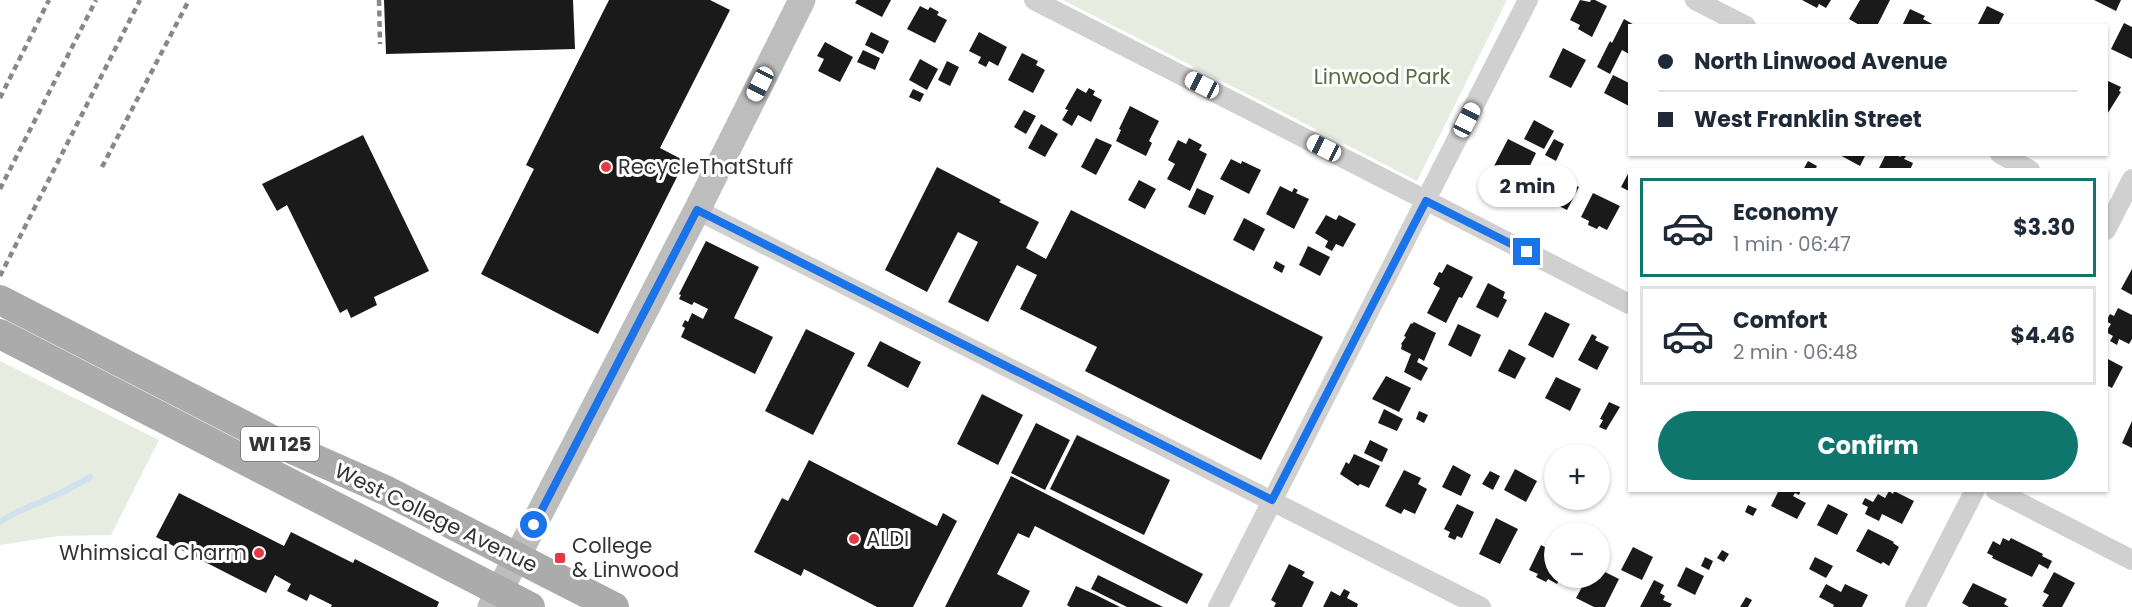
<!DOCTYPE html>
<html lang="en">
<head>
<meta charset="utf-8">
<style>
  body { margin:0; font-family:Poppins,sans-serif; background:#f2f2f3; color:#1f2937; height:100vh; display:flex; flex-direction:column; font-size:22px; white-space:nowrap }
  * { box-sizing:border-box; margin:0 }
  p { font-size:20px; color:#747a83 }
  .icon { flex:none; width:33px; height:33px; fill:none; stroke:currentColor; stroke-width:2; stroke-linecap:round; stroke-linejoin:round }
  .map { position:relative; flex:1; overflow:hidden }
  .panel { position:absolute; left:1628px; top:168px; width:480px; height:324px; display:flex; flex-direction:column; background:#fff; border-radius:0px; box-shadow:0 2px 4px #0004 }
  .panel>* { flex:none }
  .hud { position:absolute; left:1628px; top:24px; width:480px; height:132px; border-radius:0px; box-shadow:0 2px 4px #0004; display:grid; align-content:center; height:132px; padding:0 30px; background:#fff }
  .fabs { position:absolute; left:1544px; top:444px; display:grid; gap:12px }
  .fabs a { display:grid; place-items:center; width:66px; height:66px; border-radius:50%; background:#fff; box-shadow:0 2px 4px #0004; font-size:30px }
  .end { position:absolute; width:27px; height:27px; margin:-14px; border:8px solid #1a73e8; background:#fff; box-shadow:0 0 0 3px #fff }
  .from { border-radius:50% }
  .bubble { position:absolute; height:42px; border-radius:21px; background:#fff; box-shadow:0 2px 4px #0004; font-size:20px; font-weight:700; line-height:42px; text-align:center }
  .car { position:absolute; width:18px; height:36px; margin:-18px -9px; border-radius:8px; box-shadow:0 0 4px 2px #0007; background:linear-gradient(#fff 24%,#345 0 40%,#fff 0 76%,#345 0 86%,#fff 0) }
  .hud b { display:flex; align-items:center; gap:21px; height:57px; font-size:22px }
  .hud b+b { border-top:2px solid #e0e1e3 }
  .hud i { width:15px; height:15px; background:#1f2937 }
  ul { padding:10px 0 0; list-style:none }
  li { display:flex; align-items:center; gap:18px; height:99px; margin:0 12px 9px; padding:0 18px; border:3px solid #e0e1e3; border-radius:0px }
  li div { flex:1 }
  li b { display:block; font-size:22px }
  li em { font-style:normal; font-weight:700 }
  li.selected { border-color:#0f766e }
  li>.icon { width:54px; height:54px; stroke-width:1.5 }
  .primary-button { display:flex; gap:12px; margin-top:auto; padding:12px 30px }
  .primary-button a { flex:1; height:69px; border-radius:36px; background:#0f766e; color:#fff; font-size:24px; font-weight:700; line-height:69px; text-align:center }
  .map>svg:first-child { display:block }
</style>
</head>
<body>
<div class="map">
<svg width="2132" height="607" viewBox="0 0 2132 607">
  <rect width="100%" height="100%" fill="#fff"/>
  <g fill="#e6ecdf">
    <polygon points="1063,0 1507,0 1417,181"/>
    <polygon points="0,361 159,440 111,535 59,536 0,545"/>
  </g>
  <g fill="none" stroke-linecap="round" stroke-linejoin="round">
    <polyline stroke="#cfe2ee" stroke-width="6" points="0,522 15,513 61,493 90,477"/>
  </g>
  <g fill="#1a1a1a">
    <polygon points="384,0 573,0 575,49 386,54"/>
    <polygon points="609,0 710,0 730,10 660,148 685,161 598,334 481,274 534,169 526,165"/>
    <polygon points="857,0 891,0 882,17 855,3"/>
    <polygon points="1580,0 1590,2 1591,0 1595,0 1607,6 1592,37 1578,29 1580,25 1570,20"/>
    <polygon points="1802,0 1831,0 1826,8 1819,4 1817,8"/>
    <polygon points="1860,0 1890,0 1877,26 1861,26 1849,19"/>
    <polygon points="2094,0 2121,0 2116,11"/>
    <polygon points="920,6 928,10 930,7 939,12 937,15 947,20 935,43 907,29"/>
    <polygon points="1987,6 2004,14 1998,26 1977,26"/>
    <polygon points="1910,9 1925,16 1923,19 1936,26 1902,26"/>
    <polygon points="1624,19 1636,26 1629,26 1629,54 1622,50 1610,74 1597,67 1610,41 1612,43"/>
    <polygon points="2124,23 2132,27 2132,59 2111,49"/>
    <polygon points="871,32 889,41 883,54 865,45"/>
    <polygon points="979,32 1007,47 998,66 989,61 986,67 978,63 981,57 969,51"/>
    <polygon points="825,42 853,57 840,82 818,71 824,59 817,56"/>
    <polygon points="1563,48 1586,60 1571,88 1549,77"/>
    <polygon points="863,50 880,58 875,70 857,62"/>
    <polygon points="1022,53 1038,61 1036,65 1045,70 1033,93 1008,80"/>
    <polygon points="920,59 938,69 927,90 909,80"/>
    <polygon points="947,61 959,67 950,86 938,80"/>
    <polygon points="1613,75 1629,83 1629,106 1604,93"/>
    <polygon points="2106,80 2121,87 2119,91 2121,92 2106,116"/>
    <polygon points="1077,88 1086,93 1089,88 1095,91 1093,95 1102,100 1091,122 1078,115 1072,126 1062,120 1068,110 1065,109"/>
    <polygon points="913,89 924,94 920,102 909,97"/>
    <polygon points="1130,106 1159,121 1149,141 1152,143 1146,156 1116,141 1121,130 1119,129"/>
    <polygon points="1024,110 1036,116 1026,134 1014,127"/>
    <polygon points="1534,120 1554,131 1544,149 1524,139"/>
    <polygon points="1041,124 1058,134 1045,157 1028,148"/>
    <polygon points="363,135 429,271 374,297 377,305 351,318 347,309 340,313 287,205 277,211 262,184"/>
    <polygon points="1096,138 1112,145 1096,175 1081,167"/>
    <polygon points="1189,138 1202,145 1199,150 1207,154 1190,191 1167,179 1175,164 1168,160 1178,140 1186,144"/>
    <polygon points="1508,139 1536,153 1526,174 1529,175 1524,186 1520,184 1518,187 1515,186 1513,189 1506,183 1508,179 1504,178 1506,174 1503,173 1502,176 1496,173 1498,170 1493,168"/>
    <polygon points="1554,139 1564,144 1556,161 1545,155"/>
    <polygon points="1838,154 1866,154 1860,166"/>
    <polygon points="1886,154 1896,154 1900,157 1903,154 1906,156 1904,159 1913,163 1910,170 1878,170"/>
    <polygon points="1231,159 1241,164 1242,161 1261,170 1249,194 1220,179"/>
    <polygon points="1808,161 1817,166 1815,170 1803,170"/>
    <polygon points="937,167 1001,200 999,202 1039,222 1026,248 1046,259 1071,210 1323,337 1261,460 1085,371 1097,347 1020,309 1037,275 1017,265 988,322 948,302 978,242 958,232 927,292 885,270"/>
    <polygon points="1629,172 1629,191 1621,187"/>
    <polygon points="1551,173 1564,180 1567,174 1575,178 1572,184 1579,187 1567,210 1557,205 1556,207 1549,204 1551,201 1540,195"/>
    <polygon points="1139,180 1156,189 1145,209 1128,200"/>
    <polygon points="1280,186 1292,192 1294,188 1298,190 1296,193 1309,199 1294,229 1266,214"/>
    <polygon points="1197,188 1214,196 1205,215 1188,207"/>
    <polygon points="1593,193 1620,206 1607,230 1599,226 1597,229 1588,225 1589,221 1581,217"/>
    <polygon points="1326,215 1336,220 1339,215 1356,224 1343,247 1336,244 1332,251 1325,247 1328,241 1315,233"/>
    <polygon points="1244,218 1265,229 1254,251 1233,240"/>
    <polygon points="706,241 759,267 734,318 773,337 755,374 681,337 685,328 682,326 685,320 688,322 692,313 703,319 708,309 694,302 692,305 679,299 681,295 679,294"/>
    <polygon points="1308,246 1330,257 1320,276 1299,265"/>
    <polygon points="1276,261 1285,266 1282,273 1273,268"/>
    <polygon points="1447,264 1473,277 1462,298 1459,297 1446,323 1427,313 1440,288 1433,284 1439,272 1442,273"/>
    <polygon points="2132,269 2132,295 2121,289"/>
    <polygon points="1488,283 1505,292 1503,298 1507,300 1498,318 1476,307"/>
    <polygon points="2118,308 2132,315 2132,339 2129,344 2119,339 2117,345 2110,341 2113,336 2106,332 2111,324 2106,321 2110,314 2114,316"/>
    <polygon points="1545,312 1570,324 1553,358 1528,345"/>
    <polygon points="1414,322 1436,333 1424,361 1419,358 1417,362 1428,368 1421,381 1404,372 1411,354 1401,349 1402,345 1401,344 1406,337 1404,336 1411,323 1412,324"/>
    <polygon points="1458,324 1481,335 1471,357 1448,345"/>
    <polygon points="806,329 855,353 813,435 765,411"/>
    <polygon points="1592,334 1597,337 1595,340 1609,347 1597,370 1578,360"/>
    <polygon points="880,341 921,362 908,388 867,366"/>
    <polygon points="1509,349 1526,358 1515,379 1498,371"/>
    <polygon points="2106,358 2123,367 2112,388 2106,385"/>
    <polygon points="1386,376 1411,388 1399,412 1372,399"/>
    <polygon points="1556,377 1581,389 1570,411 1545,398"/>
    <polygon points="982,394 1023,415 998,465 957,444"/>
    <polygon points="1609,402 1620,407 1606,430 1599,427 1603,420 1600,419"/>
    <polygon points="1384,409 1403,419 1397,431 1378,423"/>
    <polygon points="1419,411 1428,415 1424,423 1416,419"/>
    <polygon points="2132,421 2132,448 2122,443"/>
    <polygon points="1036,423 1070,440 1045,490 1011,473"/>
    <polygon points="1077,435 1170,480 1144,535 1050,489"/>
    <polygon points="1370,440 1388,449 1382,462 1364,453"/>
    <polygon points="1354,454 1380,466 1369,488 1360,484 1358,486 1340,474 1346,462 1349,464"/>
    <polygon points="809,460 937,526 943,513 957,521 913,607 877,607 804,569 801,576 754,552 782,498 788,501"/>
    <polygon points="1453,465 1471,475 1461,496 1442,487"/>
    <polygon points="1515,469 1537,481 1526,502 1504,490"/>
    <polygon points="1404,470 1421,478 1418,484 1427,489 1415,514 1404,509 1401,514 1385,506"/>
    <polygon points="1490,471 1500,476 1493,490 1482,484"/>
    <polygon points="1011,476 1203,574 1187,604 1035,526 1029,538 1018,533 997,574 1030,591 1022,607 945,607"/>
    <polygon points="1779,490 1801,490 1799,495 1795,493 1793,496 1806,503 1797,519 1771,506"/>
    <polygon points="1889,491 1893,494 1894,491 1914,501 1902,524 1882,514 1879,521 1865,514 1868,507 1862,504 1865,498 1873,502 1878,494 1885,498"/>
    <polygon points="179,493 284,546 291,532 353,563 355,559 439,602 437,607 331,607 332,605 310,594 307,601 287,591 291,584 275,575 266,593 156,537"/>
    <polygon points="1457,504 1474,512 1462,538 1457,536 1455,540 1448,537 1450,532 1444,529"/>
    <polygon points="1828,504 1848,514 1837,535 1817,525"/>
    <polygon points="1748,505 1757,509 1753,516 1745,512"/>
    <polygon points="1496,518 1518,529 1500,564 1479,554"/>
    <polygon points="1868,529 1894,542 1893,543 1899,547 1889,566 1883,562 1881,564 1856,551"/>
    <polygon points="2003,538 2009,541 2011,538 2043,554 2042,556 2052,561 2048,569 2039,564 2032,577 1992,558 1993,556 1987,553 1993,541 2000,545"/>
    <polygon points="1541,545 1554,552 1554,578 1560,578 1557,584 1548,579 1546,582 1536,577 1538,574 1529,570"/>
    <polygon points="1633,547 1653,557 1642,580 1621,570"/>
    <polygon points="1722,550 1729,554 1724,562 1717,558"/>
    <polygon points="1705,557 1713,561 1709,570 1701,566"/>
    <polygon points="1815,557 1833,566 1826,578 1809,569"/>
    <polygon points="1289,564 1305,572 1302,576 1314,582 1302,607 1274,607 1276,603 1271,600"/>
    <polygon points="1686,567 1704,576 1695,595 1677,586"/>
    <polygon points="1599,569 1619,579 1605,607 1594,607 1576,598 1587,578 1599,578"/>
    <polygon points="2054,572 2075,583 2062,607 2044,607 2042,606 2049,595 2043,592"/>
    <polygon points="1098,575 1163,607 1127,607 1091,589"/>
    <polygon points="1654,580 1664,585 1660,593 1665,596 1663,600 1672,604 1670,607 1640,607"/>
    <polygon points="1973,583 2007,599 2004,604 2009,607 1969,607 1962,603"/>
    <polygon points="1826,584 1841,592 1845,584 1868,595 1862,607 1833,607 1834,605 1819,597"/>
    <polygon points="1076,586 1094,594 1120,607 1070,607 1067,605"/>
    <polygon points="1344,589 1350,592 1347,598 1358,604 1357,607 1323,607 1331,591 1340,596"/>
    <polygon points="1746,597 1752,600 1748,607 1740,607"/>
  </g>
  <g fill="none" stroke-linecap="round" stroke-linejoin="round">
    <g stroke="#d0d0d0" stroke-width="20">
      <polyline points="1034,0 1629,304"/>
      <polyline points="1695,0 1746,26"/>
      <polyline points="2000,154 2030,170"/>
      <polyline points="697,210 1481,607"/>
      <polyline points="2106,230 2132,179"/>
      <polyline points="1995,490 2132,560"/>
      <polyline points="1218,607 1528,0"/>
      <polyline points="1915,607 1975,490"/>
    </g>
    <polyline stroke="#bdbdbd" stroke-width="27" points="491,607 697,210 802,0"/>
    <g stroke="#ababab" stroke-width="30">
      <polyline points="0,300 274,441 387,491 614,607"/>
      <polyline points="0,334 530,607"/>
    </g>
    <g stroke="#888" stroke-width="4.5" stroke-dasharray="6 4.5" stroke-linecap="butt">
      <polyline points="379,0 380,44"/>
      <polyline points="0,98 49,0"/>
      <polyline points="102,167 189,0"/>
      <polyline points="0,189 96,0"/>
      <polyline points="0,276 140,0"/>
    </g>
  </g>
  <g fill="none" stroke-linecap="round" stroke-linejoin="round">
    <polyline stroke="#1a73e8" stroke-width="8" points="534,525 697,210 1272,500 1426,201 1527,252"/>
  </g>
  <g fill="#e63946" stroke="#fff" stroke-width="2">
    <circle cx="606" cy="167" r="6"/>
    <circle cx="854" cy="539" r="6"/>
    <circle cx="259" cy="553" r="6"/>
    <rect x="554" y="552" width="12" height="12" rx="3"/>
  </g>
  <g text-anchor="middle" stroke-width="6" stroke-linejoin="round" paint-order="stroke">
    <rect fill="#fff" stroke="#707070" stroke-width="1.5" x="241" y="427" width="78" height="34" rx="4.5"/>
    <g font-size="20" font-weight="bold" fill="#333">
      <text x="280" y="451">WI 125</text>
    </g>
    <g font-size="21" fill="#56703f" stroke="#fff">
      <text x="1382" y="84">Linwood Park</text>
    </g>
    <g font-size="21" fill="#333" stroke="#fff" text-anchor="start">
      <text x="618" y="174">RecycleThatStuff</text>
      <text x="866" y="546">ALDI</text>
      <text x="572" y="553">College<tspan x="572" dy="24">&amp; Linwood</tspan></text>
      <text x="247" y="560" text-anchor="end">Whimsical Charm</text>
    </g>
    <g font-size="21" fill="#333" stroke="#fff">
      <text transform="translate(436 518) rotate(26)" y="7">West College Avenue</text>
    </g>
  </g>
</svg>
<div class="fabs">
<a>+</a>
<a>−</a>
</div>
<i class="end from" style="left:534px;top:525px"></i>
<i class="end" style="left:1527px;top:252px"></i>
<div class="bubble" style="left:1478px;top:165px;width:99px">2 min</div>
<i class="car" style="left:760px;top:84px;rotate:207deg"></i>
<i class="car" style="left:1202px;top:85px;rotate:297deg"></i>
<i class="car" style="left:1467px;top:120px;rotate:27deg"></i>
<i class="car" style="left:1324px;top:148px;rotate:297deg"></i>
<div class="hud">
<b><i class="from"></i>North Linwood Avenue</b>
<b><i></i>West Franklin Street</b>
</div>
<section class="panel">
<ul>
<li class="selected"><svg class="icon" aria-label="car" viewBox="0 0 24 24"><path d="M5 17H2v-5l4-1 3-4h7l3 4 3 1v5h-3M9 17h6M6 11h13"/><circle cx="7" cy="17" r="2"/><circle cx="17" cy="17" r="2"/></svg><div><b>Economy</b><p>1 min · 06:47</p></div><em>$3.30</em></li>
<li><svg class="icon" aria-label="car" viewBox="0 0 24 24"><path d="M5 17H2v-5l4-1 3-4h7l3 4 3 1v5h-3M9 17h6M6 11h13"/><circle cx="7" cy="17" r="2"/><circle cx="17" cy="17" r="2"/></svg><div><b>Comfort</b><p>2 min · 06:48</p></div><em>$4.46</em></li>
</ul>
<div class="primary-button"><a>Confirm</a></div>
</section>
</div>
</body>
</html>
